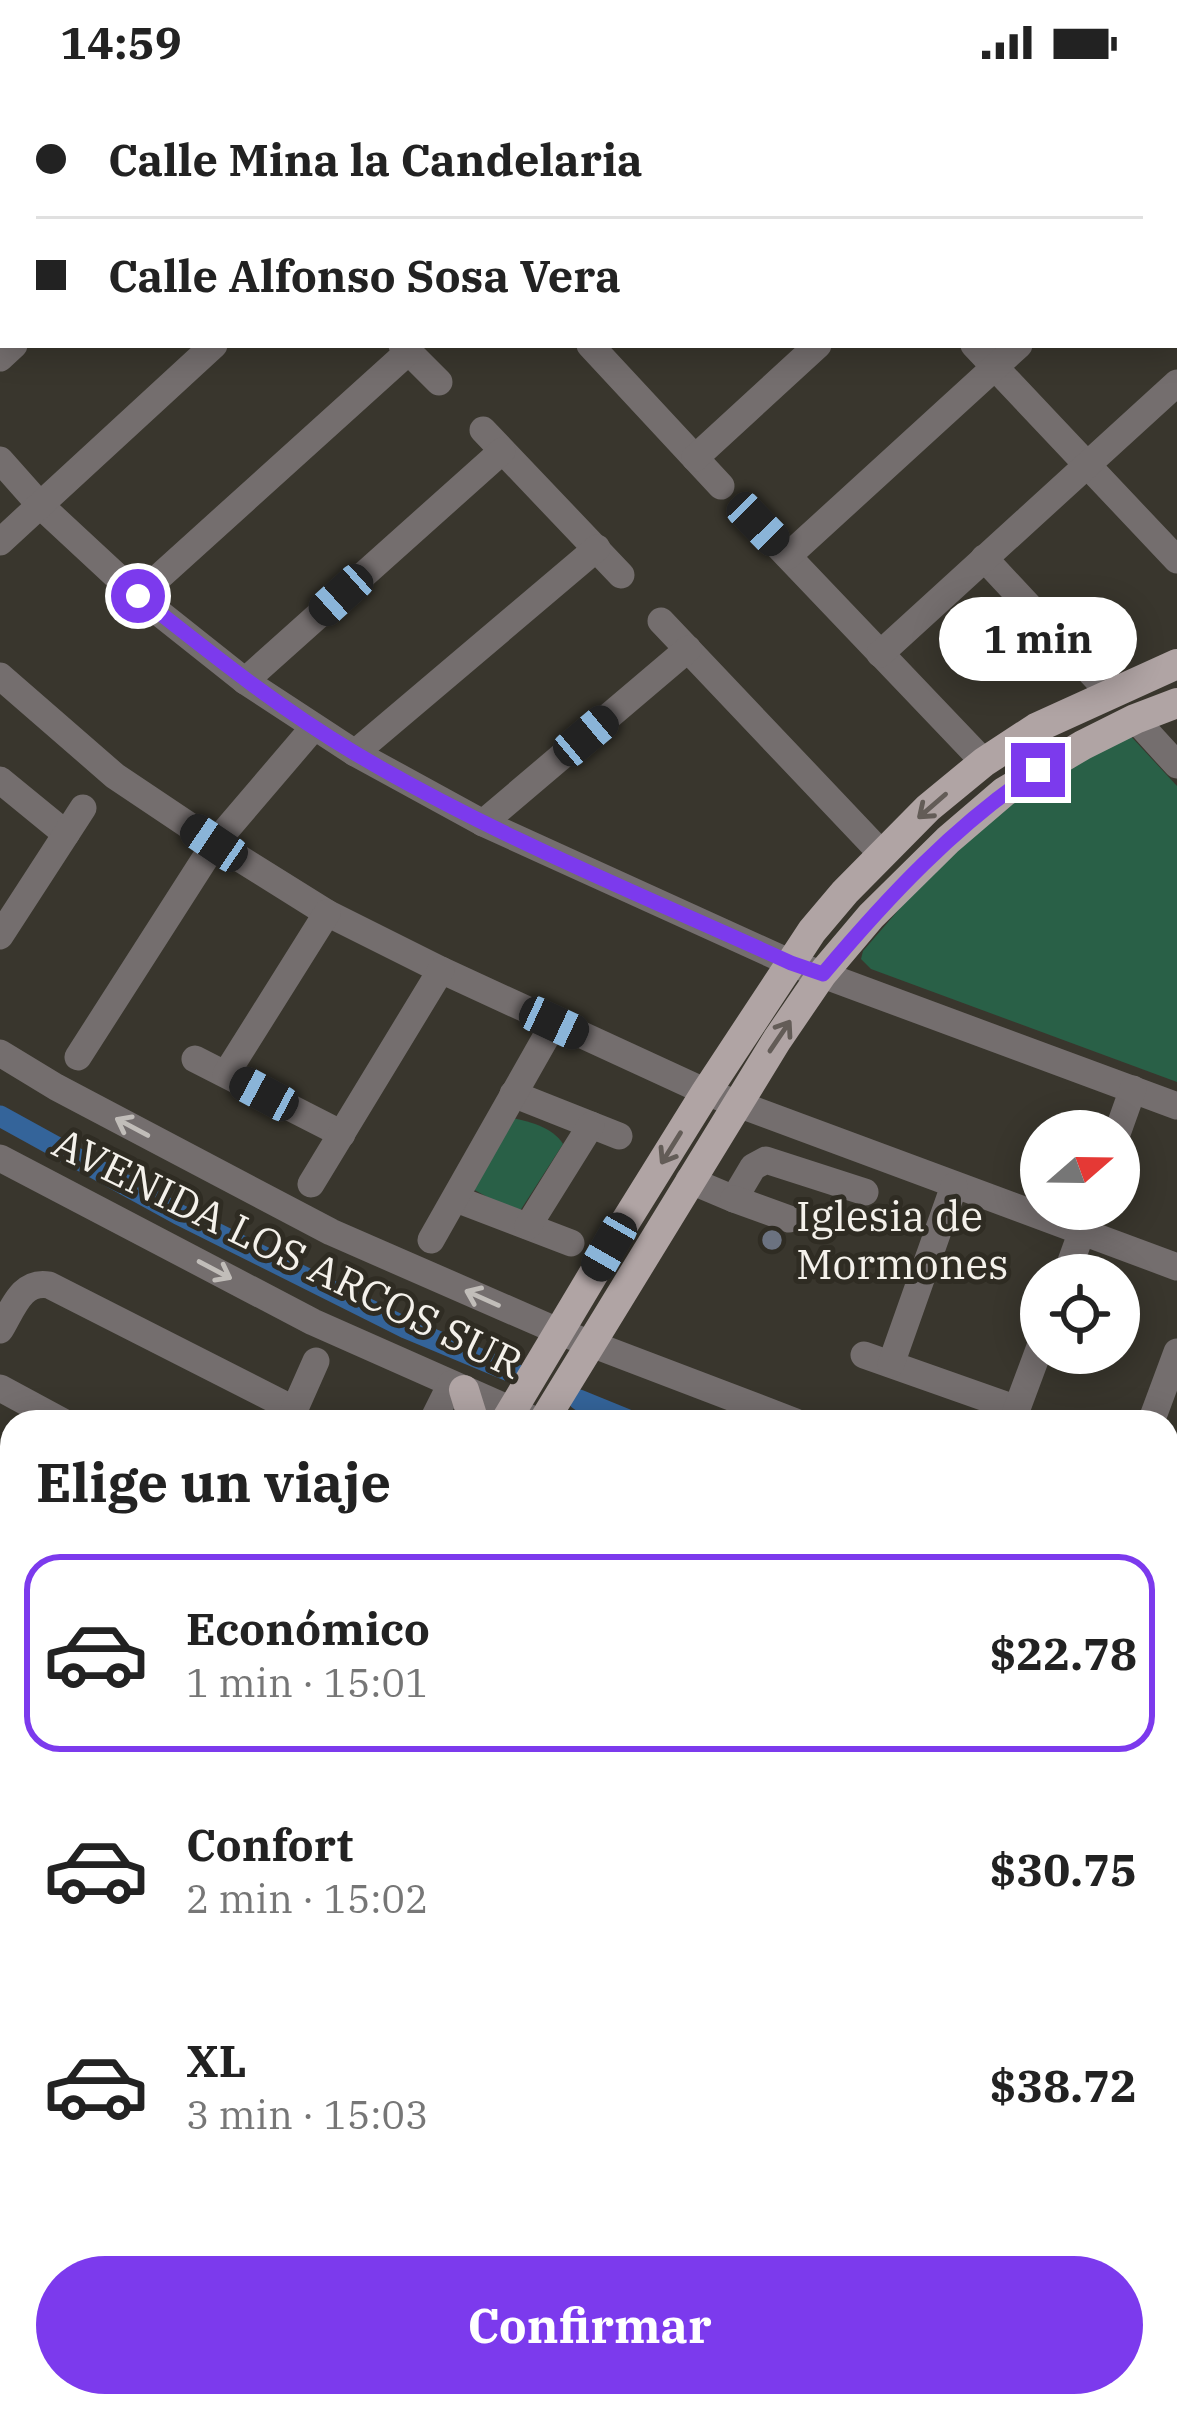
<!DOCTYPE html>
<html lang="es">
<head>
<meta charset="utf-8">
<style>
  body { margin:0; font-family:"IBM Plex Serif",serif; background:#f6f6f6; color:#222; height:100vh; display:flex; flex-direction:column; font-size:45px; white-space:nowrap }
  * { box-sizing:border-box; margin:0 }
  p { font-size:39px; color:#767676 }
  .icon { flex:none; width:66px; height:66px; fill:none; stroke:currentColor; stroke-width:2; stroke-linecap:round; stroke-linejoin:round }
  .map { position:relative; flex:1; overflow:hidden }
  .panel { position:absolute; left:0px; top:1326px; width:1179px; height:1008px; display:flex; flex-direction:column; background:#fff; border-radius:36px 36px 0 0; box-shadow:0 6px 30px #0003 }
  .panel>* { flex:none }
  .guide { position:absolute; left:0px; top:0px; width:1179px; height:264px; box-shadow:0 6px 30px #0003; display:grid; align-content:center; height:264px; padding:0 36px; background:#fff }
  .needle { width:78px; rotate:70deg }
  .fabs { position:absolute; left:1020px; top:1026px; display:grid; gap:24px }
  .fabs a { display:grid; place-items:center; width:120px; height:120px; border-radius:50%; background:#fff; box-shadow:0 6px 30px #0003; font-size:60px }
  .end { position:absolute; width:54px; height:54px; margin:-27px; border:15px solid #7c3aed; background:#fff; box-shadow:0 0 0 6px #fff }
  .from { border-radius:50% }
  .bubble { position:absolute; height:84px; border-radius:42px; background:#fff; box-shadow:0 6px 30px #0003; font-size:39px; font-weight:800; line-height:84px; text-align:center }
  .car { position:absolute; width:36px; height:72px; margin:-36px -18px; border-radius:15px; box-shadow:0 0 9px 3px #0007; background:linear-gradient(#222 24%,#8ab4d8 0 40%,#222 0 76%,#8ab4d8 0 86%,#222 0) }
  .guide b { display:flex; align-items:center; gap:42px; height:114px; font-size:45px }
  .guide b+b { border-top:3px solid #e0e0e0 }
  .guide i { width:30px; height:30px; background:#222 }
  ul { padding:0; list-style:none }
  li { display:flex; align-items:center; gap:36px; height:198px; margin:0 24px 18px; padding:0 12px; border:6px solid transparent; border-radius:36px }
  li div { flex:1 }
  li b { display:block; font-size:45px }
  li em { font-style:normal; font-weight:800 }
  li.active { border-color:#7c3aed }
  li>.icon { width:108px; height:108px; stroke-width:1.5 }
  h2 { padding:0 36px; font-size:54px; line-height:144px }
  .primary-button { display:flex; gap:24px; margin-top:auto; padding:24px 36px }
  .primary-button a { flex:1; height:138px; border-radius:72px; background:#7c3aed; color:#fff; font-size:48px; font-weight:800; line-height:138px; text-align:center }
  .status { display:flex; justify-content:space-between; align-items:center; height:84px; padding:0 60px; background:#fff; direction:ltr }
  .status svg { height:33px; fill:currentColor }
  .map>svg:first-child { display:block }
</style>
</head>
<body>
<div class="status"><b>14:59</b><svg viewBox="0 0 49 12"><path d="M0 12V9h3v3zM5 12V6h3v6zM10 12V3h3v9zM15 12V0h3v12zM26 1h20v11H26zM47 4h2v5h-2z"/></svg></div>
<div class="map">
<svg width="1177" height="2334" viewBox="0 0 1177 2334">
  <rect width="100%" height="100%" fill="#39362d"/>
  <g fill="#296047">
    <polygon points="1126,647 1177,702 1177,998 871,885 861,875 863,867 928,792 1035,700"/>
    <path d="M506,1033c19,3 47,10 57,27l-45,70 -47,-26z"/>
    <polygon points="375,2322 635,2322 637,2334 376,2334"/>
  </g>
  <g fill="none" stroke-linecap="round" stroke-linejoin="round">
    <g stroke="#34649a" stroke-width="21">
      <polyline points="0,1032 178,1130 406,1244 514,1289"/>
      <polyline points="579,1316 633,1338"/>
      <polyline points="1167,1539 1177,1542"/>
    </g>
    <g stroke="#746e6e" stroke-width="27">
      <polyline points="726,0 729,3"/>
      <polyline points="298,3 301,0"/>
      <polyline points="500,3 503,0"/>
      <polyline points="700,3 703,0"/>
      <polyline points="898,3 901,0"/>
      <polyline points="1099,3 1102,0"/>
      <polyline points="1176,73 1177,74"/>
      <polyline points="1176,122 1177,122"/>
      <polyline points="402,261 439,298"/>
      <polyline points="590,261 721,402"/>
      <polyline points="974,261 1177,476"/>
      <polyline points="0,274 14,261"/>
      <polyline points="483,346 621,491"/>
      <polyline points="695,374 818,261"/>
      <polyline points="0,376 40,421 138,512 245,597 355,669 483,739 791,879 1177,1022"/>
      <polyline points="757,440 984,678"/>
      <polyline points="0,458 214,261"/>
      <polyline points="788,472 1019,261"/>
      <polyline points="984,474 1110,609"/>
      <polyline points="138,512 408,268"/>
      <polyline points="661,537 881,769"/>
      <polyline points="880,570 1177,299"/>
      <polyline points="0,592 115,692 215,759 327,829 441,886 706,1008 1177,1183"/>
      <polyline points="245,597 502,367"/>
      <polyline points="1135,635 1177,681"/>
      <polyline points="355,669 597,464"/>
      <polyline points="0,696 66,750"/>
      <polyline points="483,739 688,565"/>
      <polyline points="0,852 83,724"/>
      <polyline points="0,969 56,1003 331,1148 560,1248 796,1338"/>
      <polyline points="78,973 215,759 314,643"/>
      <polyline points="195,975 342,1050"/>
      <polyline points="226,990 327,829"/>
      <polyline points="513,1010 619,1052"/>
      <polyline points="1118,1047 1133,1005"/>
      <polyline points="0,1074 313,1238 539,1338"/>
      <polyline points="689,1096 734,1115 753,1083 766,1076 865,1108"/>
      <polyline points="311,1100 441,886"/>
      <polyline points="456,1115 571,1159"/>
      <polyline points="734,1115 789,1135"/>
      <polyline points="528,1142 591,1041"/>
      <polyline points="431,1156 554,939"/>
      <polyline points="1066,1191 1090,1125"/>
      <path d="M0,1246c13,-21 21,-50 49,-45l246,125"/>
      <polyline points="864,1271 1017,1325"/>
      <polyline points="891,1280 954,1102"/>
      <polyline points="0,1304 63,1338"/>
      <polyline points="289,1338 316,1277"/>
      <polyline points="432,1338 451,1300"/>
      <polyline points="1012,1338 1041,1260"/>
      <polyline points="1151,1338 1177,1268"/>
      <polyline points="1167,1385 1177,1389"/>
      <polyline points="0,1399 12,1406"/>
      <polyline points="1167,1477 1177,1480"/>
      <polyline points="0,1557 12,1564"/>
      <polyline points="1167,1579 1177,1582"/>
      <polyline points="1167,1669 1177,1672"/>
      <polyline points="0,1708 12,1714"/>
      <polyline points="1167,1797 1177,1801"/>
      <polyline points="1167,1880 1177,1883"/>
      <polyline points="1167,2026 1177,2017"/>
      <polyline points="1167,2153 1177,2144"/>
      <polyline points="0,2240 12,2261"/>
      <polyline points="57,2322 68,2334"/>
      <polyline points="245,2322 257,2334"/>
      <polyline points="169,2334 181,2322"/>
      <polyline points="827,2334 841,2322"/>
      <polyline points="1151,2334 1165,2322"/>
    </g>
    <g stroke="#b0a4a4" stroke-width="30">
      <polyline points="464,1306 474,1338"/>
      <polyline points="505,1338 609,1164 706,1008 812,847 845,808 928,724 984,678 1036,644 1177,580"/>
      <polyline points="543,1338 777,956 822,890 871,832 948,756 1004,708 1083,661 1135,635 1177,619"/>
      <polyline points="0,1906 12,1897"/>
      <polyline points="0,1947 12,1940"/>
      <polyline points="947,2322 956,2334"/>
    </g>
  </g>
  <defs><path id="oneway-shaft" d="M-6 0H5M1.5-3L5.5 0L1.5 3" fill="none" stroke-width="1.6" stroke-linecap="round" stroke-linejoin="round" transform="scale(3)"/></defs>
  <g stroke="#635c57">
    <use href="#oneway-shaft" transform="translate(932 722) rotate(139)"/>
    <use href="#oneway-shaft" transform="translate(780 952) rotate(-56)"/>
    <use href="#oneway-shaft" transform="translate(671 1064) rotate(122)"/>
  </g>
  <g stroke="#c1bdb9">
    <use href="#oneway-shaft" transform="translate(132 1043) rotate(-152)"/>
    <use href="#oneway-shaft" transform="translate(215 1186) rotate(28)"/>
    <use href="#oneway-shaft" transform="translate(482 1214) rotate(-156)"/>
  </g>
  <g fill="none" stroke-linecap="round" stroke-linejoin="round">
    <path stroke="#7c3aed" stroke-width="15" d="M138,512c70,55 138,110 215,156 139,83 291,144 438,211l32,11c64,-76 132,-149 215,-204"/>
  </g>
  <circle fill="#6b7280" stroke="#2f2c23" stroke-width="4.5" cx="772" cy="1156" r="12"/>
  <g text-anchor="middle" stroke-width="10" stroke-linejoin="round" paint-order="stroke">
    <g font-size="42" fill="#f4f1eb" stroke="#2f2c23" text-anchor="start">
      <text x="796" y="1147">Iglesia de<tspan x="796" dy="48">Mormones</tspan></text>
    </g>
    <g font-size="42" fill="#f4f1eb" stroke="#2f2c23">
      <text transform="translate(288 1169) rotate(26)" y="15">AVENIDA LOS ARCOS SUR</text>
    </g>
  </g>
</svg>
<div class="fabs">
<a><svg class="needle" viewBox="-14 -14 28 28"><path d="M0-13l5 13h-10z" fill="#e53935"/><path d="M0 13l5-13h-10z" fill="#767676"/></svg></a>
<a><svg class="icon" aria-label="locate" viewBox="0 0 24 24"><circle cx="12" cy="12" r="6"/><path d="M12 2v4M12 18v4M2 12h4M18 12h4"/></svg></a>
</div>
<i class="end from" style="left:138px;top:512px"></i>
<i class="end" style="left:1038px;top:686px"></i>
<div class="bubble" style="left:939px;top:513px;width:198px">1 min</div>
<i class="car" style="left:758px;top:440px;rotate:136deg"></i>
<i class="car" style="left:341px;top:511px;rotate:228deg"></i>
<i class="car" style="left:586px;top:652px;rotate:50deg"></i>
<i class="car" style="left:214px;top:759px;rotate:304deg"></i>
<i class="car" style="left:554px;top:939px;rotate:115deg"></i>
<i class="car" style="left:264px;top:1010px;rotate:298deg"></i>
<i class="car" style="left:609px;top:1163px;rotate:210deg"></i>
<div class="guide">
<b><i class="from"></i>Calle Mina la Candelaria</b>
<b><i></i>Calle Alfonso Sosa Vera</b>
</div>
<section class="panel">
<h2>Elige un viaje</h2>
<ul>
<li class="active"><svg class="icon" aria-label="car" viewBox="0 0 24 24"><path d="M5 17H2v-5l4-1 3-4h7l3 4 3 1v5h-3M9 17h6M6 11h13"/><circle cx="7" cy="17" r="2"/><circle cx="17" cy="17" r="2"/></svg><div><b>Económico</b><p>1 min · 15:01</p></div><em>$22.78</em></li>
<li><svg class="icon" aria-label="car" viewBox="0 0 24 24"><path d="M5 17H2v-5l4-1 3-4h7l3 4 3 1v5h-3M9 17h6M6 11h13"/><circle cx="7" cy="17" r="2"/><circle cx="17" cy="17" r="2"/></svg><div><b>Confort</b><p>2 min · 15:02</p></div><em>$30.75</em></li>
<li><svg class="icon" aria-label="car" viewBox="0 0 24 24"><path d="M5 17H2v-5l4-1 3-4h7l3 4 3 1v5h-3M9 17h6M6 11h13"/><circle cx="7" cy="17" r="2"/><circle cx="17" cy="17" r="2"/></svg><div><b>XL</b><p>3 min · 15:03</p></div><em>$38.72</em></li>
</ul>
<div class="primary-button"><a>Confirmar</a></div>
</section>
</div>
</body>
</html>
